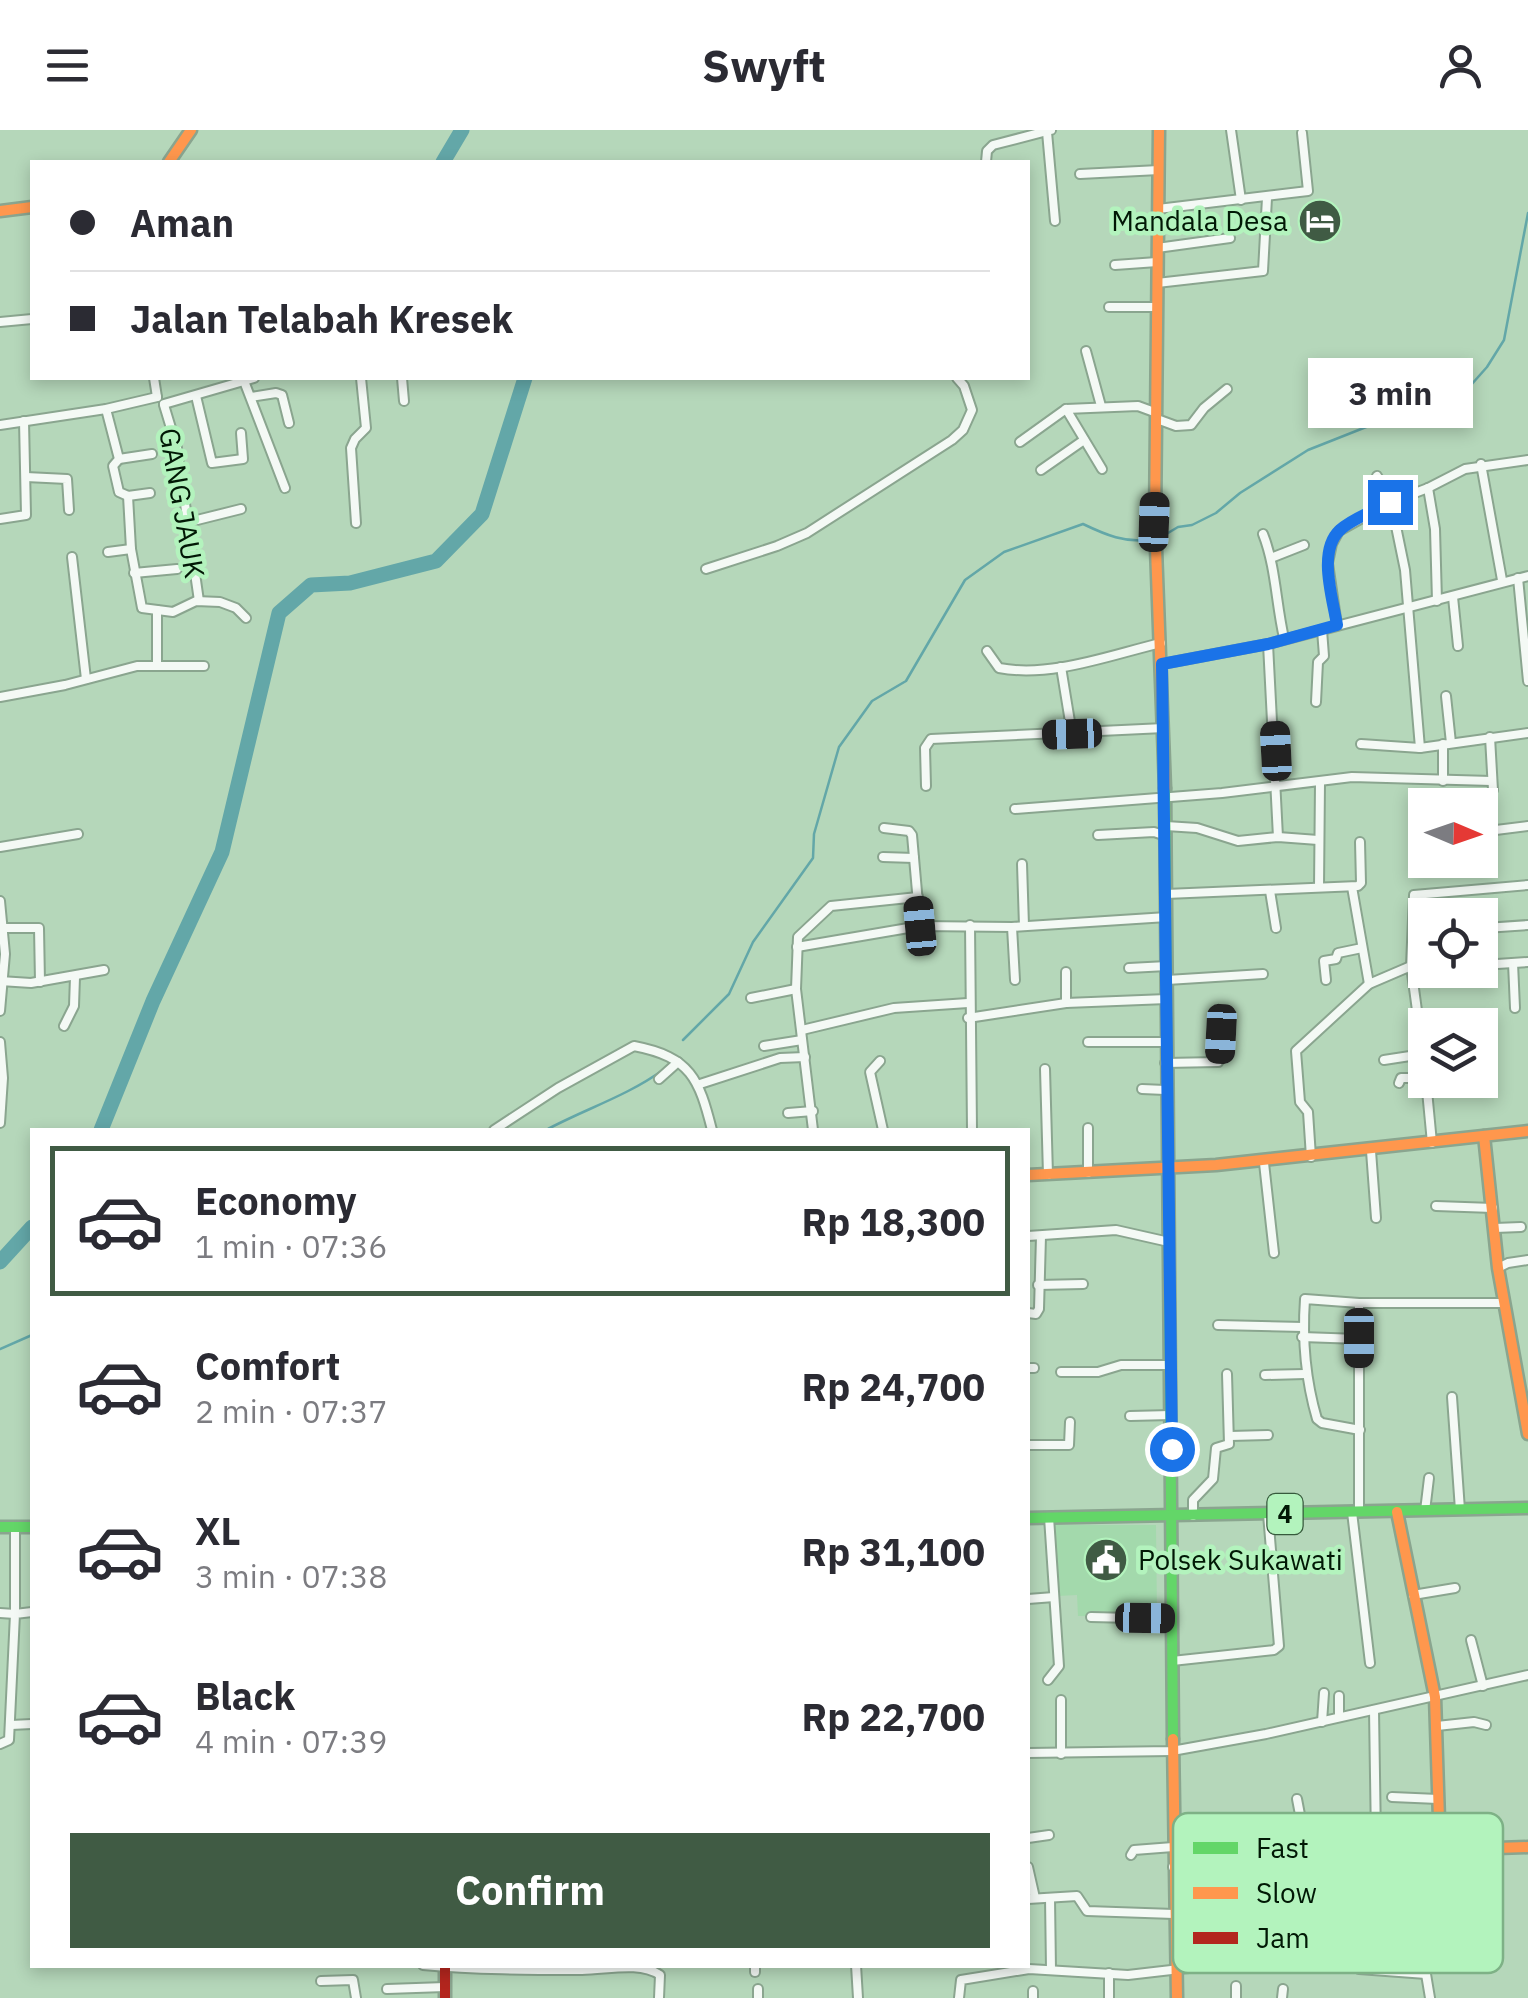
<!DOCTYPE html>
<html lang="en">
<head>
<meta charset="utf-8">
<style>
  body { margin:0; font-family:"IBM Plex Sans",sans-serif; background:#f2f2f3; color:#2b2b33; height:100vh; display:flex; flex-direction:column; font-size:38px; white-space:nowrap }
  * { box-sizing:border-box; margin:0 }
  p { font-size:32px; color:#7c7c81 }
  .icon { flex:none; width:55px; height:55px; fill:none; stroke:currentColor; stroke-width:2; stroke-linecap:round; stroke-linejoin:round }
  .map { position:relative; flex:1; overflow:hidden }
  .details { position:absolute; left:30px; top:998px; width:1000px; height:840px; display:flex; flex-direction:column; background:#fff; border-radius:0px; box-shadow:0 5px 15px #0003 }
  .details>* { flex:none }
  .guide { position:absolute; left:30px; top:30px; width:1000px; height:220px; border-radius:0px; box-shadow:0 5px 15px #0003; display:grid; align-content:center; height:220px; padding:0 40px; background:#fff }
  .needle { width:65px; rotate:92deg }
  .controls { position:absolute; left:1408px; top:658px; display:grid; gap:20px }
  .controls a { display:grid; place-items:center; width:90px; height:90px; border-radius:0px; background:#fff; box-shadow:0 5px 15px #0003; font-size:50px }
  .end { position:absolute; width:45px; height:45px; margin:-22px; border:12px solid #1a73e8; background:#fff; box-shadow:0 0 0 5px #fff }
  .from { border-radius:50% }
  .bubble { position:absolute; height:70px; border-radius:0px; background:#fff; box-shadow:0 5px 15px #0003; font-size:32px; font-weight:700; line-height:70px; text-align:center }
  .car { position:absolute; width:30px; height:60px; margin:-30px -15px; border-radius:12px; box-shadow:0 0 8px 2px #0007; background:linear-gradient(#222 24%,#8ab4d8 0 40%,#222 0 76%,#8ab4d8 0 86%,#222 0) }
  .guide b { display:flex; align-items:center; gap:35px; height:95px; font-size:38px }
  .guide b+b { border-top:2px solid #e1e1e2 }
  .guide i { width:25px; height:25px; background:#2b2b33 }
  ul { padding:18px 0 0; list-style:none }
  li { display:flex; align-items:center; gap:30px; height:150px; margin:0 20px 15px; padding:0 20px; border:5px solid transparent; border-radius:0px }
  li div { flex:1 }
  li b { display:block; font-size:38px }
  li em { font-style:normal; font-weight:700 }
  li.on { border-color:#405b44 }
  li>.icon { width:90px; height:90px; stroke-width:1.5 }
  .primary-button { display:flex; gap:20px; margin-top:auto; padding:20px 40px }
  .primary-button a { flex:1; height:115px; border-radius:0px; background:#405b44; color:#fff; font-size:40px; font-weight:700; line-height:115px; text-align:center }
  header { display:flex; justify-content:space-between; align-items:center; height:130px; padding:0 40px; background:#fff; font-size:45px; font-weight:700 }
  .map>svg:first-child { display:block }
</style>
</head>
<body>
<header><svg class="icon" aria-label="menu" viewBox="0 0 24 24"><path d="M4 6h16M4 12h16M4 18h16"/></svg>Swyft<svg class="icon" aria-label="person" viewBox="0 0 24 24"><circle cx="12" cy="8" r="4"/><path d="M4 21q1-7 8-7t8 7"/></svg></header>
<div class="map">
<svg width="1528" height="1868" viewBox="0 0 1528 1868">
  <rect width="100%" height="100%" fill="#b5d7ba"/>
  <polygon fill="#a3d9ac" points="1053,1395 1156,1395 1157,1487 1078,1486 1077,1465 1058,1466"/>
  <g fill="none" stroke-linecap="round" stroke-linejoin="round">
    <g stroke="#63a7a8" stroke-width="2.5">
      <polyline points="1158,409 1178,397 1192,395 1216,383 1240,363 1308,320 1394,286 1436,277 1463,264 1487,237 1504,210 1528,83"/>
      <path d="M683,910l46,-46 24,-52 60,-84 1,-24 25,-87 33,-46 34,-20 59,-101 39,-28 79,-28c23,11 42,19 67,16"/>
      <path d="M546,1000c39,-21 81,-34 117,-60"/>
      <polyline points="0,1219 32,1205"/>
    </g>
    <g stroke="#63a7a8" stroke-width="15">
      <polyline points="443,32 462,0"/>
      <polyline points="101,1000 153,871 222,722 279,483 311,455 350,453 436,431 482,384 525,248"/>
      <polyline points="0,1132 32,1097"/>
    </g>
    <g stroke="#8aa58f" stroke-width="12">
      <g id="street">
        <polyline points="1231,0 1241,70"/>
        <polyline points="1047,2 1055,91"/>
        <polyline points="986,32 987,21 993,15 1051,0"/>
        <polyline points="1080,44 1159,40"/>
        <polyline points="1158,79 1308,61 1302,3"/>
        <polyline points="1157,118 1230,108"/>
        <polyline points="1115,135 1157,132"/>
        <polyline points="1157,153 1263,141 1267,68"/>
        <polyline points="1109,177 1156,177"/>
        <polyline points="0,192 32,189"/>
        <polyline points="1086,221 1101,276"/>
        <polyline points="154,248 157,267"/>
        <polyline points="402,248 404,271"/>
        <polyline points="244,251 285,358"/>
        <polyline points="196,266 212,333 243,329 241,303"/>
        <polyline points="251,267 276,263 282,265 289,293"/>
        <polyline points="164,274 254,248"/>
        <polyline points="164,275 177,318 199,471"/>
        <polyline points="106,279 119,329 113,336 119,362 128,366 150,363"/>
        <polyline points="1157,289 1176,296 1191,295 1204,278 1227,259"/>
        <polyline points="0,295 106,279 157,267"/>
        <polyline points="1020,312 1066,279"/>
        <polyline points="119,329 152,324"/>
        <polyline points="1481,334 1502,450"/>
        <polyline points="1102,339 1066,279 1138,276 1157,283"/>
        <polyline points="1041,340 1084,310"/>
        <polyline points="1377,346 1391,372 1405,440 1420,618"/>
        <polyline points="26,347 67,349 69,380"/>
        <polyline points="1428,358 1435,399 1437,471"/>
        <polyline points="128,366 131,419 142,478 173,482 196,471 220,472 236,478 246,488"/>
        <polyline points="0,389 26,385 24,291"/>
        <polyline points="189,392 241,379"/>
        <polyline points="356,393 351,318 355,309 366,298 361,248"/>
        <path d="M1263,404c13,33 13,70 21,104"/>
        <polyline points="108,422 131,419"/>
        <polyline points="72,427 86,549"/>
        <polyline points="1271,428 1304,415"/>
        <polyline points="706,439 777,416 807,403 952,310 963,300 972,280 964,256 957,248"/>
        <polyline points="134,443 177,439"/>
        <polyline points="1518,448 1528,551"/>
        <polyline points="1453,467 1458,516"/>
        <polyline points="157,480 157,535"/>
        <polyline points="1337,495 1328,433 1332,414 1339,401 1391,372 1428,358 1465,339 1528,330"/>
        <polyline points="1268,514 1278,707"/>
        <path d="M987,521l12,17c52,10 111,-13 162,-25"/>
        <polyline points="1162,534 1268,514 1528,446"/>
        <polyline points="1061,537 1072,604"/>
        <polyline points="1446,566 1451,613"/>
        <polyline points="0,567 65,555 137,536 204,536"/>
        <polyline points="1316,572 1318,532 1324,526 1322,500"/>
        <polyline points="1490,607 1493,660"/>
        <polyline points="1361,614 1420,618 1528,603"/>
        <polyline points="1443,614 1443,651"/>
        <polyline points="926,656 925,618 931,609 1164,598"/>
        <polyline points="1015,679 1222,663 1352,647 1491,651"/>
        <polyline points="1166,696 1197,698 1238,711 1278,707 1318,710"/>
        <polyline points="884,698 909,701 912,705 920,796"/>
        <polyline points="1480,702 1528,696"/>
        <polyline points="1098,705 1154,702 1166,706"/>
        <polyline points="0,717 78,704"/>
        <polyline points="883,727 914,728"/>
        <polyline points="1022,734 1024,796"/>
        <polyline points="1319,757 1320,653"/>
        <polyline points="1352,757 1369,854"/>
        <polyline points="1270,761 1276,798"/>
        <polyline points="1166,764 1358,756 1361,753 1360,712"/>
        <polyline points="0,771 5,824 0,881"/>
        <polyline points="970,795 972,1000"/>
        <polyline points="1012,797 1015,850"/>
        <polyline points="5,798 39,798 40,852"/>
        <polyline points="1485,798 1528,795"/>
        <polyline points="797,817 920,796 1012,797 1167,787"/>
        <polyline points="1513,833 1515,878"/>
        <polyline points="1497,834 1528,832"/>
        <polyline points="1129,838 1167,836"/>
        <polyline points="1066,842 1066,873"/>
        <polyline points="1167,850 1263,844"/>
        <polyline points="1326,850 1324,831 1336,829 1338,823 1362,818"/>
        <polyline points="0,851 31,853 104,840"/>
        <polyline points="751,868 796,859"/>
        <polyline points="968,888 1066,873 1167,869"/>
        <polyline points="64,896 74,876 75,847"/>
        <polyline points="802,900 894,878 968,873"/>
        <polyline points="0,912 3,948 0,993"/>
        <polyline points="1088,912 1165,912"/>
        <polyline points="764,916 802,910"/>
        <polyline points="1384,930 1423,924"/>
        <polyline points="880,931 870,942 883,1000"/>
        <polyline points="1165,933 1218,932 1221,904"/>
        <polyline points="1045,939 1048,1045"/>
        <polyline points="1425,940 1411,836 1414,765 1528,755"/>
        <polyline points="659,949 678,932"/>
        <polyline points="1426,950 1432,1013"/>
        <polyline points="1399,953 1401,948 1425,948"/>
        <polyline points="700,954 780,928 805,927"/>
        <polyline points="1142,959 1165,960"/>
        <polyline points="788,983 813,981"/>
        <path d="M494,1000l64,-42 76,-42c57,11 65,33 78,84"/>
        <polyline points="813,1000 796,859 798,807 831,776 918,767"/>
        <polyline points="1371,1021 1376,1088"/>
        <polyline points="1311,1027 1308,982 1300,972 1296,921 1369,854 1411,836"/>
        <polyline points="1264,1033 1274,1123"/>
        <polyline points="1088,1043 1088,998"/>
        <polyline points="1436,1076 1493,1078"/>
        <polyline points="1495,1098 1521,1097"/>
        <polyline points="1028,1106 1116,1100 1169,1112"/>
        <polyline points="1498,1138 1508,1133 1528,1130"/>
        <polyline points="1038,1155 1083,1154"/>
        <polyline points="1359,1173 1359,1382"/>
        <polyline points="1028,1183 1036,1184 1039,1179 1041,1106"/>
        <polyline points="1218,1195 1303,1197"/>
        <polyline points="1302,1207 1359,1209"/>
        <polyline points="1028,1238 1034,1238"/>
        <polyline points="1061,1242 1098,1242 1121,1235 1171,1235"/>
        <polyline points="1265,1245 1305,1244"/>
        <polyline points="1452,1267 1460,1380"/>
        <polyline points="1130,1286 1171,1285"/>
        <path d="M1360,1300l-38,-7 -5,-4c-12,-41 -15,-78 -12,-120l54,4h145"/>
        <polyline points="1230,1306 1268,1305"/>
        <polyline points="1028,1315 1069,1315 1070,1292"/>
        <polyline points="1425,1381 1429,1348"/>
        <polyline points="1352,1382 1370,1533"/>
        <polyline points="1193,1386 1193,1370 1213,1349 1216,1318 1229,1314 1227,1244"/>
        <polyline points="1413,1465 1455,1458"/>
        <polyline points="1028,1469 1054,1467"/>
        <polyline points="0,1483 15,1484 15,1399"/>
        <polyline points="1091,1487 1172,1489"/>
        <polyline points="1471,1510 1483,1556"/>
        <polyline points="1172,1531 1274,1520 1279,1516 1268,1384"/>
        <polyline points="1048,1550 1059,1536 1049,1387"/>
        <polyline points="1339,1566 1339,1587"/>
        <polyline points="1061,1570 1061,1624"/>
        <polyline points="1322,1592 1324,1563"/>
        <polyline points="11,1595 32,1594"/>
        <polyline points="1437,1596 1474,1592 1486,1595"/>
        <polyline points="0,1614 9,1610 15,1484 32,1482"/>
        <polyline points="1028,1623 1172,1621 1266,1604 1528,1545"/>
        <polyline points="1392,1667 1438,1669"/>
        <polyline points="1297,1669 1306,1716"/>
        <polyline points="1028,1708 1049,1705"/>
        <polyline points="1131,1725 1134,1720 1173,1717"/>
        <polyline points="1028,1737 1035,1768"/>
        <polyline points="1173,1737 1232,1731 1306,1716 1376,1710 1374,1580"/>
        <polyline points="1050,1768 1051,1840"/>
        <polyline points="1028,1769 1077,1766 1087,1781 1174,1784"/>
        <path d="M423,1835c53,5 106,5 159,5 25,0 57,-9 78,5l-1,23"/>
        <polyline points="856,1835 858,1868"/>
        <polyline points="755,1842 755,1835"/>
        <polyline points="1109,1843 1109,1868"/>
        <polyline points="1426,1844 1359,1839 1356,1779 1363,1772 1438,1760"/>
        <polyline points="321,1851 353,1850 356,1868"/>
        <polyline points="1236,1856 1236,1868"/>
        <polyline points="387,1859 445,1857"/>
        <polyline points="758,1859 758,1868"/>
        <polyline points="1033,1861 1033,1868"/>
        <polyline points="959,1868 961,1850 1029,1839 1128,1845 1232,1833"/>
        <polyline points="1282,1868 1283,1859"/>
        <polyline points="1430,1868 1426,1844 1437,1790 1440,1720"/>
      </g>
    </g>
    <g stroke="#8aa58f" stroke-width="15">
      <g id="fast">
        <polyline points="1165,658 1173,1609"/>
        <polyline points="1028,1388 1528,1378"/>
        <polyline points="0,1397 32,1397"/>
      </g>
    </g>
    <g stroke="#8aa58f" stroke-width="15">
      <g id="slow">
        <polyline points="1159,0 1155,392 1165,658"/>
        <polyline points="169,32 191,0"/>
        <polyline points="0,81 32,77"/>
        <polyline points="1484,1006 1498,1138 1528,1304"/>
        <polyline points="1028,1045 1216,1035 1528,1001"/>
        <polyline points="1397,1382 1435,1567 1440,1720 1528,1717"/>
        <polyline points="1173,1609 1177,1868"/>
      </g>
    </g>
    <g stroke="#8aa58f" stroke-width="15">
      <polyline id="jam" points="445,1835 445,1868"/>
    </g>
    <use href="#street" stroke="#f4f9f5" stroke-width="8"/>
    <use href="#fast" stroke="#63d668" stroke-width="10"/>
    <use href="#slow" stroke="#ff974d" stroke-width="10"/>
    <use href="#jam" stroke="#b3261e" stroke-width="10"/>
  </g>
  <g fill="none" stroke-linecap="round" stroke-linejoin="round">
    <path stroke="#1a73e8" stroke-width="12" d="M1172,1319l-10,-785 106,-20 69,-19c-4,-26 -20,-74 3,-95 13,-12 35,-19 50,-28"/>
  </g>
  <defs>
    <g id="hotel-disc" transform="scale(2.25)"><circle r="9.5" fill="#405b44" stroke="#b3f3bd"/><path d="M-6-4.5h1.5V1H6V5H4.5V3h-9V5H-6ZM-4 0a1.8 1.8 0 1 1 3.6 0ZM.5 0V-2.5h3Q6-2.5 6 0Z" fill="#fff"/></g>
    <g id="civic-disc" transform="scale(2.25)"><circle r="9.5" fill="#405b44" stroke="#b3f3bd"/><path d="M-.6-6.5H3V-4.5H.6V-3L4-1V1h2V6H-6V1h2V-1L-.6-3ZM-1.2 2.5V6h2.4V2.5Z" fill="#fff"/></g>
  </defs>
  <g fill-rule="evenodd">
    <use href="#hotel-disc" x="1320" y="91"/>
    <use href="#civic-disc" x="1106" y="1430"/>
  </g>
  <g text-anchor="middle" stroke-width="9" stroke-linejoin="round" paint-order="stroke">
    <rect fill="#b3f3bd" stroke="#365a3c" stroke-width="2.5" x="1267.5" y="1364" width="35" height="40" rx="8"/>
    <g font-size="25" font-weight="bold" fill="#011805">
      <text x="1285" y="1393">4</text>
    </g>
    <g font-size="28" fill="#011805" stroke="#b3f3bd" text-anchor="end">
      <text x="1288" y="101">Mandala Desa</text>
      <text x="1138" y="1440" text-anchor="start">Polsek Sukawati</text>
    </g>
    <g font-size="28" fill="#011805" stroke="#b3f3bd">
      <text transform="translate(182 373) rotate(80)" y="10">GANG JAUK</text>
    </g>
  </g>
  <rect x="1173" y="1683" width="330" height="160" rx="15" fill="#b3f3bd" stroke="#7eb186" stroke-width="2.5"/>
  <rect x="1193" y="1712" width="45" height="12" fill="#63d668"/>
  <rect x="1193" y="1757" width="45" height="12" fill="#ff974d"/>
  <rect x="1193" y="1802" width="45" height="12" fill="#b3261e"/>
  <g font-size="28" fill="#011805">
    <text x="1256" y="1728">Fast</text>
    <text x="1256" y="1773">Slow</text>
    <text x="1256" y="1818">Jam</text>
  </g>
</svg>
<div class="controls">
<a><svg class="needle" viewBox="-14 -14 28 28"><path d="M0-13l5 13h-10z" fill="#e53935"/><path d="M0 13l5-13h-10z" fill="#7c7c81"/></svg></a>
<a><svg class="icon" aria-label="locate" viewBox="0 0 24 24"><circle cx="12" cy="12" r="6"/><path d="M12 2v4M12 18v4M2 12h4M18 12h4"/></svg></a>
<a><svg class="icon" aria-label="layers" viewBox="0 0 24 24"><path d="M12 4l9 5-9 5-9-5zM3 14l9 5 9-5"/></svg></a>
</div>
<i class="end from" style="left:1172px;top:1319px"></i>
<i class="end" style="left:1390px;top:372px"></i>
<div class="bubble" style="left:1308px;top:228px;width:165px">3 min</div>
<i class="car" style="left:1154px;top:392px;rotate:2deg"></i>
<i class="car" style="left:1072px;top:604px;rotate:268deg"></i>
<i class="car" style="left:1276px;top:621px;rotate:357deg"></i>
<i class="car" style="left:920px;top:796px;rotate:355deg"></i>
<i class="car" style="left:1221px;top:904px;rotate:183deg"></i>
<i class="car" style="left:1359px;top:1208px;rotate:180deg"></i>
<i class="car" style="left:1145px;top:1488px;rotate:91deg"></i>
<div class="guide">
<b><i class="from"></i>Aman</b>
<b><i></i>Jalan Telabah Kresek</b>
</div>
<section class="details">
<ul>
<li class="on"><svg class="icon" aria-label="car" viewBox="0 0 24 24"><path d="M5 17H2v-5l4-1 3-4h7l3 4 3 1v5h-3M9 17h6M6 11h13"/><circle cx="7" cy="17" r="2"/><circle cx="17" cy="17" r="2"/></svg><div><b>Economy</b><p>1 min · 07:36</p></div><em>Rp 18,300</em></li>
<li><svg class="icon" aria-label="car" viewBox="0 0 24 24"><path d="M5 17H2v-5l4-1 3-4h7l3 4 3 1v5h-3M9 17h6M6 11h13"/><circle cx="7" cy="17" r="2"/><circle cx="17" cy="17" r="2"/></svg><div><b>Comfort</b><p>2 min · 07:37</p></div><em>Rp 24,700</em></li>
<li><svg class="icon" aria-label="car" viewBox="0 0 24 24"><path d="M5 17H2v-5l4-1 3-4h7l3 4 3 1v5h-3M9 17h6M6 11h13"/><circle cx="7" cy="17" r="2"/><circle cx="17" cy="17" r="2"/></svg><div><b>XL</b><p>3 min · 07:38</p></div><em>Rp 31,100</em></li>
<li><svg class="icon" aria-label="car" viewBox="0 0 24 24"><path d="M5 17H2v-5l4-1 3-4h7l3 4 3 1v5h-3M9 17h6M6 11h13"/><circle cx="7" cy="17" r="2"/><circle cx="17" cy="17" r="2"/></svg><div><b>Black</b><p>4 min · 07:39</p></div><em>Rp 22,700</em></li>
</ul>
<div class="primary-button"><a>Confirm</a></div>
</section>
</div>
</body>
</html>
